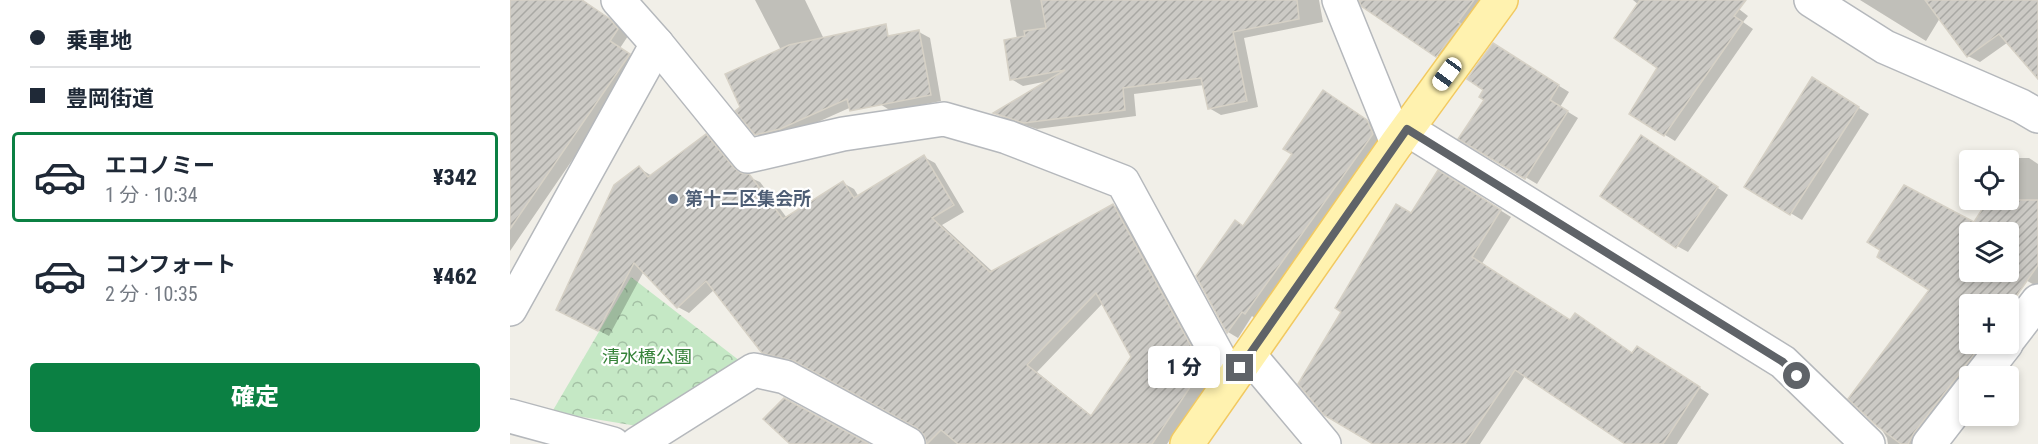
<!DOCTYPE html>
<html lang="ja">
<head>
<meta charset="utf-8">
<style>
  body { margin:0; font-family:"Roboto Condensed","Noto Sans JP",sans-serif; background:#f2f2f3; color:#1f2937; height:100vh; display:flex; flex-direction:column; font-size:22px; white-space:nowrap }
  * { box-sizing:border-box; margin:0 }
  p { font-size:20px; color:#747a83 }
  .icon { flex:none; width:33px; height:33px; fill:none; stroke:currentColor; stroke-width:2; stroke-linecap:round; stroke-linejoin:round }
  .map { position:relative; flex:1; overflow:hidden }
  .panel { display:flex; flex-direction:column; background:#fff; width:510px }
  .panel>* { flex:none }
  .top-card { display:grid; align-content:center; height:132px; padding:0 30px; background:#fff }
  .controls { position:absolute; left:1449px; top:150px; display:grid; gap:12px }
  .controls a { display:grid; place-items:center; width:60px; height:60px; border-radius:6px; background:#fff; box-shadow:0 3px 9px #0003; font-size:30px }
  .end { position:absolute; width:27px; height:27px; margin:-14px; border:8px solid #5f6368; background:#fff; box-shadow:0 0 0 3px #fff }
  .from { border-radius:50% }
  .bubble { position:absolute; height:42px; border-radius:6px; background:#fff; box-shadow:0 3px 9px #0003; font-size:20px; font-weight:800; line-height:42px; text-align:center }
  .car { position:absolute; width:18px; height:36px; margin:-18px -9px; border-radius:8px; box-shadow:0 0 4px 2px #0007; background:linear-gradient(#fff 24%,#345 0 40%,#fff 0 76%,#345 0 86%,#fff 0) }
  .top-card b { display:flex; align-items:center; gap:21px; height:57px; font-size:22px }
  .top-card b+b { border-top:2px solid #e0e1e3 }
  .top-card i { width:15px; height:15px; background:#1f2937 }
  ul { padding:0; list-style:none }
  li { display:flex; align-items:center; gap:18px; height:90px; margin:0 12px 9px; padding:0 18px; border:3px solid transparent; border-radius:6px }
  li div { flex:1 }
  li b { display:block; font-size:22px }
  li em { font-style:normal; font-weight:800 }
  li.active { border-color:#0b8043 }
  li>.icon { width:54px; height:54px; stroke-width:1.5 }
  .primary-button { display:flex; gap:12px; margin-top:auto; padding:12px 30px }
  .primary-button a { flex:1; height:69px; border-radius:6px; background:#0b8043; color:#fff; font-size:24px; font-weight:800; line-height:69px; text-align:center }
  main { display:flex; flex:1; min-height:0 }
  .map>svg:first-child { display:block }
</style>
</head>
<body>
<main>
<section class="panel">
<div class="top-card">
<b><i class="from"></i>乗車地</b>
<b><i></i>豊岡街道</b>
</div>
<ul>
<li class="active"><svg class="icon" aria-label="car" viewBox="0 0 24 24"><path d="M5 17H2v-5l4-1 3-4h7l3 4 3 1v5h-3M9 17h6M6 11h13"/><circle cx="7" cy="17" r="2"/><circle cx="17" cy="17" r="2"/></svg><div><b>エコノミー</b><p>1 分 · 10:34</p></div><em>¥342</em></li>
<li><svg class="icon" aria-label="car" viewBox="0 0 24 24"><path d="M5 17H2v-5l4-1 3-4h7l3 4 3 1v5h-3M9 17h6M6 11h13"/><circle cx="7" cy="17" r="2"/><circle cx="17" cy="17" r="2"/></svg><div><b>コンフォート</b><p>2 分 · 10:35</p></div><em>¥462</em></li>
</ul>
<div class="primary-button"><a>確定</a></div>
</section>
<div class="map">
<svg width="1528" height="444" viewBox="0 0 1528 444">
  <defs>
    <pattern id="park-crowns" width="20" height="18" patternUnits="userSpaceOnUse" patternTransform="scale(1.5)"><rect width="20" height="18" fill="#c5e8c5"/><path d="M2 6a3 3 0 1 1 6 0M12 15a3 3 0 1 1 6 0" fill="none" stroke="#a3c0a4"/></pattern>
    <pattern id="building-hatch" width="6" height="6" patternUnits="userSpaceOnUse" patternTransform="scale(1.5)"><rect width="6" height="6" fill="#cccac5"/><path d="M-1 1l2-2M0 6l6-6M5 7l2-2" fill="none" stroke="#a9a8a4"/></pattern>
  </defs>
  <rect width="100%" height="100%" fill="#f1efe8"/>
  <polygon fill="url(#park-crowns)" points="121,277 230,361 127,426 42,412"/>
  <g fill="#0003" fill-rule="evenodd">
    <polygon points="0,0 72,0 111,27 118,36 110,48 130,61 0,251"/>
    <polygon points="245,0 295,0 346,105 281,134 256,140 246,134 232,108 271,50"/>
    <polygon points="500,0 809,0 813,22 734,38 748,107 711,115 699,108 694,85 624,94 626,116 527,129 496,119 486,113 538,81 513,86 501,79 507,39"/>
    <polygon points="869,0 982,0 940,64 866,14"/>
    <polygon points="1123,0 1229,0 1225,6 1238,16 1233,22 1243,29 1165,141 1121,114 1149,67 1129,5"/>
    <polygon points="1350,0 1528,0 1528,21 1470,62 1458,56 1430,18 1416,41"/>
    <polygon points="409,32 420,38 431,101 381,111 370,104"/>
    <polygon points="994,52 1059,92 1050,107 1068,118 1027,184 950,138 976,100 975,90"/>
    <polygon points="1313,86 1359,114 1292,220 1236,186"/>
    <polygon points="824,98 867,127 873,140 746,319 742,316 728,338 718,332 687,276 734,227"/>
    <path d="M196,135l11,7 27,33 16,7 27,36 56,-35 11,6 5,8 65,-40 11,6 29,49 -22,13 51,47 120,-67 11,7 90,163 -47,69h-239l-3,-11 -6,-6 -112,-61 -32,-8 -12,-6 -48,-63 -26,24 -11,-6 -34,-36 -35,65 -40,-21 70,-147 13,8zM593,303l30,54 -41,59 -55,-44z"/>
    <polygon points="1143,143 1218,195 1178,252 1167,246"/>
    <polygon points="1505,158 1519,158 1528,164 1528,287 1498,270 1498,232 1460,232 1453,242 1479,200 1498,200 1498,169"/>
    <polygon points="939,178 1001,217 971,265 1061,322 1123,354 1138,353 1199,394 1167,444 1118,444 1015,376 970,444 866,444 901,215"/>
    <polygon points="1460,344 1479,344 1413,444 1378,444 1377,438 1372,430"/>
  </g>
  <g fill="url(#building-hatch)" stroke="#d6d1c6" stroke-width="1.5" fill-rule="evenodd">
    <polygon points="0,0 72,0 100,19 108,29 100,41 120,54 0,229"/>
    <polygon points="531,0 787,0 789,19 723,32 737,101 698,109 691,78 613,88 615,110 514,123 483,113 555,70 500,80 494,40 515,36 514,31 536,28"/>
    <polygon points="849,0 964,0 948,22 951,24 926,57 851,6"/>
    <polygon points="1130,0 1236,0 1224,16 1233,22 1154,136 1119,114 1147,68 1104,38"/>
    <polygon points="1415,0 1528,0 1528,79 1489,34 1457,57"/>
    <polygon points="376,24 378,36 409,30 421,95 340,111 337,99 270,129 245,135 225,111 230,107 215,74 279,45"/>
    <polygon points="983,43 1049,85 1040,100 1058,111 1015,179 948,139 974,100 969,97 973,90 957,79"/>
    <polygon points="1302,77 1349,107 1280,215 1234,187"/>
    <polygon points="813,90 857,120 863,134 735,314 732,312 717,333 686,276 725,220 733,226 782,154 773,149"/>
    <path d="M196,134l28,34 7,5 8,1 34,45 60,-38 11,17 70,-43 30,50 -22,13 58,54 123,-68 90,164 -51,76h-194l-17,-14 -14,14 -3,-9 -7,-7 -123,-67 -32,-8 -56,-72 -29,27 -43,-45 -36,68 -42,-21 58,-125 25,-19 9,11zM586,293l35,64 -40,59 -64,-51z"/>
    <polygon points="1131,135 1208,187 1166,248 1090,196"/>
    <polygon points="928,170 991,210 962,257 1060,320 1065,313 1122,353 1127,346 1190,387 1153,444 1115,444 1005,370 955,444 863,444 814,415 788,384 831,312 825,308 886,204 901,213"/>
    <path d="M1394,185l70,37 14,-22h50v65l-30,43v-4h-38v40h12l-68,89 -6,11h-7l-24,-18 -29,-27 81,-109 -52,-33 3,-7 -13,-8zM1460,232h38v40h-38z"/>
    <polygon points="274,398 359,444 280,444 253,419"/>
  </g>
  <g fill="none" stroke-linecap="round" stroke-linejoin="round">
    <g stroke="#b5b8bc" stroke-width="36">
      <g id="minor">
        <polyline points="108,0 147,44 238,156 333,134 434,119 497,137 613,182 721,380"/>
        <polyline points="829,0 887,143"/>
        <polyline points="1301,0 1375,47 1511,106 1528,116"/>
        <polyline points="897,129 1273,362 1358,444"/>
        <polyline points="0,309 147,44"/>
        <polyline points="1498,340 1528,301"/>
        <polyline points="740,356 814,444"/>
        <polyline points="1471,376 1496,344"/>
        <polyline points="0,416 103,444"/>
        <polyline points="127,444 244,370 275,377 398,444"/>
        <polyline points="1419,444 1460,391"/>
      </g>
    </g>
    <g stroke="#f2c960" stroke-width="36">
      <polyline id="major" points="677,444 887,143 991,0"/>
    </g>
    <use href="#minor" stroke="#fff" stroke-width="33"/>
    <use href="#major" stroke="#fff2af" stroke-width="33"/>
  </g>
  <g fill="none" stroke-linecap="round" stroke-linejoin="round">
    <polyline stroke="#5f6368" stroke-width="8" points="730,368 897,129 1273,362 1287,376"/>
  </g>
  <circle fill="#5c6f8a" stroke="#fff" stroke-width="2" cx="163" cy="199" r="6"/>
  <g text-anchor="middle" stroke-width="4.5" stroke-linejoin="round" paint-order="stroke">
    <g font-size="18" font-weight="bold" fill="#4e5e75" stroke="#fff" text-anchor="start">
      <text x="175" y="205">第十二区集会所</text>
    </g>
    <g font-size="18" fill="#348238" stroke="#fff">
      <text x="137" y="363">清水橋公園</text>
    </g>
  </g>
</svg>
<div class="controls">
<a><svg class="icon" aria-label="locate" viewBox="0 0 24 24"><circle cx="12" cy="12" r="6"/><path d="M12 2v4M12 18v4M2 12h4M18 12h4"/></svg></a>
<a><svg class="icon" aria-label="layers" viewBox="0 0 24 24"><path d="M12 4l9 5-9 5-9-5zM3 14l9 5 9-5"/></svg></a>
<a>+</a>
<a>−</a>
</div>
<i class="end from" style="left:1287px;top:376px"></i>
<i class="end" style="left:730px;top:368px"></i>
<div class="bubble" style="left:638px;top:346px;width:72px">1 分</div>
<i class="car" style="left:937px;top:74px;rotate:216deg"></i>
</div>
</main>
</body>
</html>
